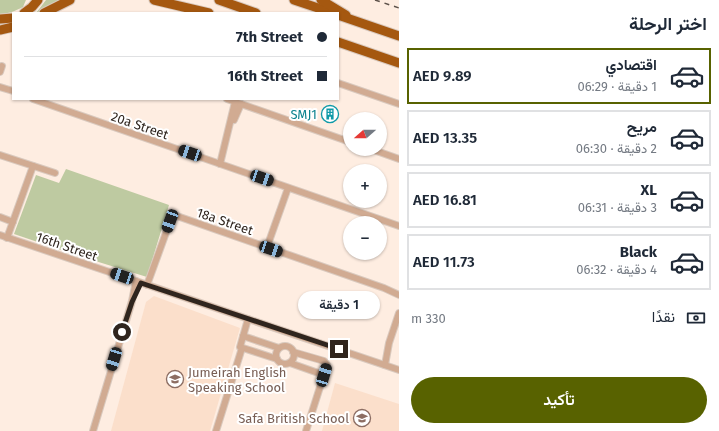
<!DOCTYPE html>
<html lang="ar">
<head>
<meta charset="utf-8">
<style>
  body { margin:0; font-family:"Fira Sans",Vazirmatn,sans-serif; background:#f6f6f7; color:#1f2937; direction:rtl; height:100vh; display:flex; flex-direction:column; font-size:15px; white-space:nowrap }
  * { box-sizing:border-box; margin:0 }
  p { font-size:13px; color:#747a83 }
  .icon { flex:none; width:22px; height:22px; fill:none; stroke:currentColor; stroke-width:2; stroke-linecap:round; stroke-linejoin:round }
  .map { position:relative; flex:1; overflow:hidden; direction:ltr }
  .side { display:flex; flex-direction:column; background:#fff; width:320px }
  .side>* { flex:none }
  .banner { position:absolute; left:12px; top:12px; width:327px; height:88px; border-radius:0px; box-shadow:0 1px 3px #0004; direction:rtl; display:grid; align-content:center; height:88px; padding:0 12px; background:#fff }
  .needle { width:26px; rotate:249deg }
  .tools { position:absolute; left:343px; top:112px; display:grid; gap:8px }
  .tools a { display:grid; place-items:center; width:44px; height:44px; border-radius:50%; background:#fff; box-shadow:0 1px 3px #0004; font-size:20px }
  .end { position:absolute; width:18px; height:18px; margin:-9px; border:5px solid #2f251e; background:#fff; box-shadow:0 0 0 2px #fff }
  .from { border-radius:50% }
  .bubble { position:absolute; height:28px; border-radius:14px; background:#fff; box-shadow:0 1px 3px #0004; font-size:13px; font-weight:600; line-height:28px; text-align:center; direction:rtl }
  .car { position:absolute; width:12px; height:24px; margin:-12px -6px; border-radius:5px; box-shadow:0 0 3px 1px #0007; background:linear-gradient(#222 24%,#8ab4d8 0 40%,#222 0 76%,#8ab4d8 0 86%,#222 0) }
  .banner b { display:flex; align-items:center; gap:14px; height:38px; font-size:15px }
  .banner b+b { border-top:1px solid #e0e1e3 }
  .banner i { width:10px; height:10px; background:#1f2937 }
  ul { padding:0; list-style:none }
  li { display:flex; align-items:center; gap:12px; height:56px; margin:0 8px 6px; padding:0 4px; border:2px solid #e0e1e3; border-radius:0px }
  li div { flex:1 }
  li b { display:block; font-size:15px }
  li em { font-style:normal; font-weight:600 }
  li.current { border-color:#586200 }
  li>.icon { width:36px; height:36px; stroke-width:1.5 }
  h2 { padding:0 12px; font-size:18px; line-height:48px }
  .pay { display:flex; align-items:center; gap:10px; height:44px; padding:0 12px; font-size:15px }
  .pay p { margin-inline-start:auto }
  .button { display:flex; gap:8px; margin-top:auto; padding:8px 12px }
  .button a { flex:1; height:46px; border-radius:24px; background:#586200; color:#fff; font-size:16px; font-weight:600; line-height:46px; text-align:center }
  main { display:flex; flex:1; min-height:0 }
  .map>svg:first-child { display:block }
</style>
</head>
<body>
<main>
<section class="side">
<h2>اختر الرحلة</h2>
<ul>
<li class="current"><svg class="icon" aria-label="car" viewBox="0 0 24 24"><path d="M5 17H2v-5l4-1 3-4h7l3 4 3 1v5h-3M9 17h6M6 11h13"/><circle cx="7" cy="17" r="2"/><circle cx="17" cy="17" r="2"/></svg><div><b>اقتصادي</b><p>1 دقيقة · 06:29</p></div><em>AED 9.89</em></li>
<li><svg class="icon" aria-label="car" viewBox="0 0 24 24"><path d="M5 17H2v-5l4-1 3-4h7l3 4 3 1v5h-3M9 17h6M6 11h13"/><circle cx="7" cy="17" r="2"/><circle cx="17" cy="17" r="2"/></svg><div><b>مريح</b><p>2 دقيقة · 06:30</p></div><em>AED 13.35</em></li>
<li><svg class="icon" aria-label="car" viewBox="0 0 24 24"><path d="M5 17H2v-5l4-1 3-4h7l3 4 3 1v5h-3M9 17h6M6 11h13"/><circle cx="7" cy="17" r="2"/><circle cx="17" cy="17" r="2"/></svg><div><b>XL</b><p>3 دقيقة · 06:31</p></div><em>AED 16.81</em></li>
<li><svg class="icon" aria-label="car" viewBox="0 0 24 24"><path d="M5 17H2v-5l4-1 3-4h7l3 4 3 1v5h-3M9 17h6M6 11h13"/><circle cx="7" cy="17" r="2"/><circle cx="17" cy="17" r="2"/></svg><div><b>Black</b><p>4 دقيقة · 06:32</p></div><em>AED 11.73</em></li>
</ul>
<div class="pay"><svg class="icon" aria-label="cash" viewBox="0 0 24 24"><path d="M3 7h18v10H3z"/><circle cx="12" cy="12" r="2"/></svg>نقدًا<p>330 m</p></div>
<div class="button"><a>تأكيد</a></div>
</section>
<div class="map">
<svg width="399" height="431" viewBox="0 0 399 431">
  <rect width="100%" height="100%" fill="#feede1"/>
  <g fill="#fbdfcb">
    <polygon points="154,296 240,328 210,431 111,431 146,302"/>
    <polygon points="335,383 399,404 399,431 322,431"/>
  </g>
  <g fill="#becaa1">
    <path d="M0,0h26l-3,7c-8,4 -15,7 -23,7z"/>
    <polygon points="46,0 63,0 36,13"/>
    <polygon points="66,169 169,205 147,277 76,255 14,234 36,175 59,183"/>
  </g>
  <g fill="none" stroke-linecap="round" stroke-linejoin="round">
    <g stroke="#d9c9be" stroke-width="8">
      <g id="minor">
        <polyline points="0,72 2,66"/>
        <polyline points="338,83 399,104"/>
        <polyline points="0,87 13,91"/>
        <polyline points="33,99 399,226"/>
        <polyline points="227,99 350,142"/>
        <polyline points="234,120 241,104"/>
        <polyline points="371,149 399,159"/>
        <polyline points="0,155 55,173"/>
        <polyline points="220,164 235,102"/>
        <polyline points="0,217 13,222"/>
        <polyline points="0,235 399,370"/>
        <polyline points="7,238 33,166"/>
        <polyline points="267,247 288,188"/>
        <polyline points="147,285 171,219 177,216 384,288 399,295"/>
        <polyline points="248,319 240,347 277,359"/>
        <polyline points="243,336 279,348"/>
        <circle cx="285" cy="355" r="9"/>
        <polyline points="293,352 324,361 327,365 306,431"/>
        <polyline points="290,363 324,375"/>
        <polyline points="385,365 389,343 399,313"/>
        <polyline points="93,431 132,301 136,281"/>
        <polyline points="216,431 242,348"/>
      </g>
    </g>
    <g stroke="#d9c9be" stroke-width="11">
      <g id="highway">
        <polyline points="154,0 209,13"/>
        <polyline points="219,0 256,13"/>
        <polyline points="294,0 333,13"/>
        <polyline points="321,0 346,15"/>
        <polyline points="24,13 32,7 38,0"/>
        <polyline points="44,13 70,0"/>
        <polyline points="338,15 399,36"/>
        <polyline points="0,19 13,18"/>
        <polyline points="0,30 13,27"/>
        <polyline points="338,42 399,63"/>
      </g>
    </g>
    <use href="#minor" stroke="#d1ab92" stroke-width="6"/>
    <use href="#highway" stroke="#a55810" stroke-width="9"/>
    <polyline stroke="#5c5149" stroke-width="1.5" stroke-dasharray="5 5" stroke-linecap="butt" points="375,0 399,8"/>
  </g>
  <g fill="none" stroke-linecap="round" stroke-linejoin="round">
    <polyline stroke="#2f251e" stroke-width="5" points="122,332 132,302 141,283 339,349"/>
  </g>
  <defs>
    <g id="building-ring" transform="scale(0.9)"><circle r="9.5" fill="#fff" stroke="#0f9aa8" stroke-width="1.5"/><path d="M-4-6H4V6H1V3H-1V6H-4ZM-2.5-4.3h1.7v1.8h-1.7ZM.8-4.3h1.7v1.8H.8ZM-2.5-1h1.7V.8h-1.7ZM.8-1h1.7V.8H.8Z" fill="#0f9aa8"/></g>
    <g id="school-ring" transform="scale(0.9)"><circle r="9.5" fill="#fff" stroke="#8d6e63" stroke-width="1.5"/><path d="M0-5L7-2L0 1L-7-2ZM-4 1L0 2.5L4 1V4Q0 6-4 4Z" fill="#8d6e63"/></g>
  </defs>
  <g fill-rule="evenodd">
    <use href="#building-ring" x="330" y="114"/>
    <use href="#school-ring" x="175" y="379"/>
    <use href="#school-ring" x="362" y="418"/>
  </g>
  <g text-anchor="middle" stroke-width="4" stroke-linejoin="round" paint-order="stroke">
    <g font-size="13" fill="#0d838f" stroke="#fff" text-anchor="end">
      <text x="317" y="119">SMJ1</text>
    </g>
    <g font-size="13" fill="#2f251e" stroke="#fff">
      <text transform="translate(140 125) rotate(19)" y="5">20a Street</text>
      <text transform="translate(225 221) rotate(19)" y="5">18a Street</text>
      <text transform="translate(67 246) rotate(19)" y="5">16th Street</text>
    </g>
    <g font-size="13" fill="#785e54" stroke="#fff" text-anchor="start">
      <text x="188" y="377">Jumeirah English<tspan x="188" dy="15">Speaking School</tspan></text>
      <text x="349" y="423" text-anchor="end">Safa British School</text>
    </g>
  </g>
</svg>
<div class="tools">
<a><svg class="needle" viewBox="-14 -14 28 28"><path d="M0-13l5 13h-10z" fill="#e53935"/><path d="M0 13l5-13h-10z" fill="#747a83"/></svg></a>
<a>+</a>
<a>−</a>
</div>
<i class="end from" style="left:122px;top:332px"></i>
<i class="end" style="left:339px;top:349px"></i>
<div class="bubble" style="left:298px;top:291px;width:82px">1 دقيقة</div>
<i class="car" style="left:190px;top:153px;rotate:289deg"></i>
<i class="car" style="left:262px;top:178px;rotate:109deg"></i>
<i class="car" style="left:170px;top:221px;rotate:200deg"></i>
<i class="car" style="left:271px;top:249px;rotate:109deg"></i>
<i class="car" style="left:122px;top:276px;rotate:289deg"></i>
<i class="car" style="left:114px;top:359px;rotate:197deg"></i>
<i class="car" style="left:324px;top:375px;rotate:17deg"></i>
<div class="banner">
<b><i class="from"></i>7th Street</b>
<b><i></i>16th Street</b>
</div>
</div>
</main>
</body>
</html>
